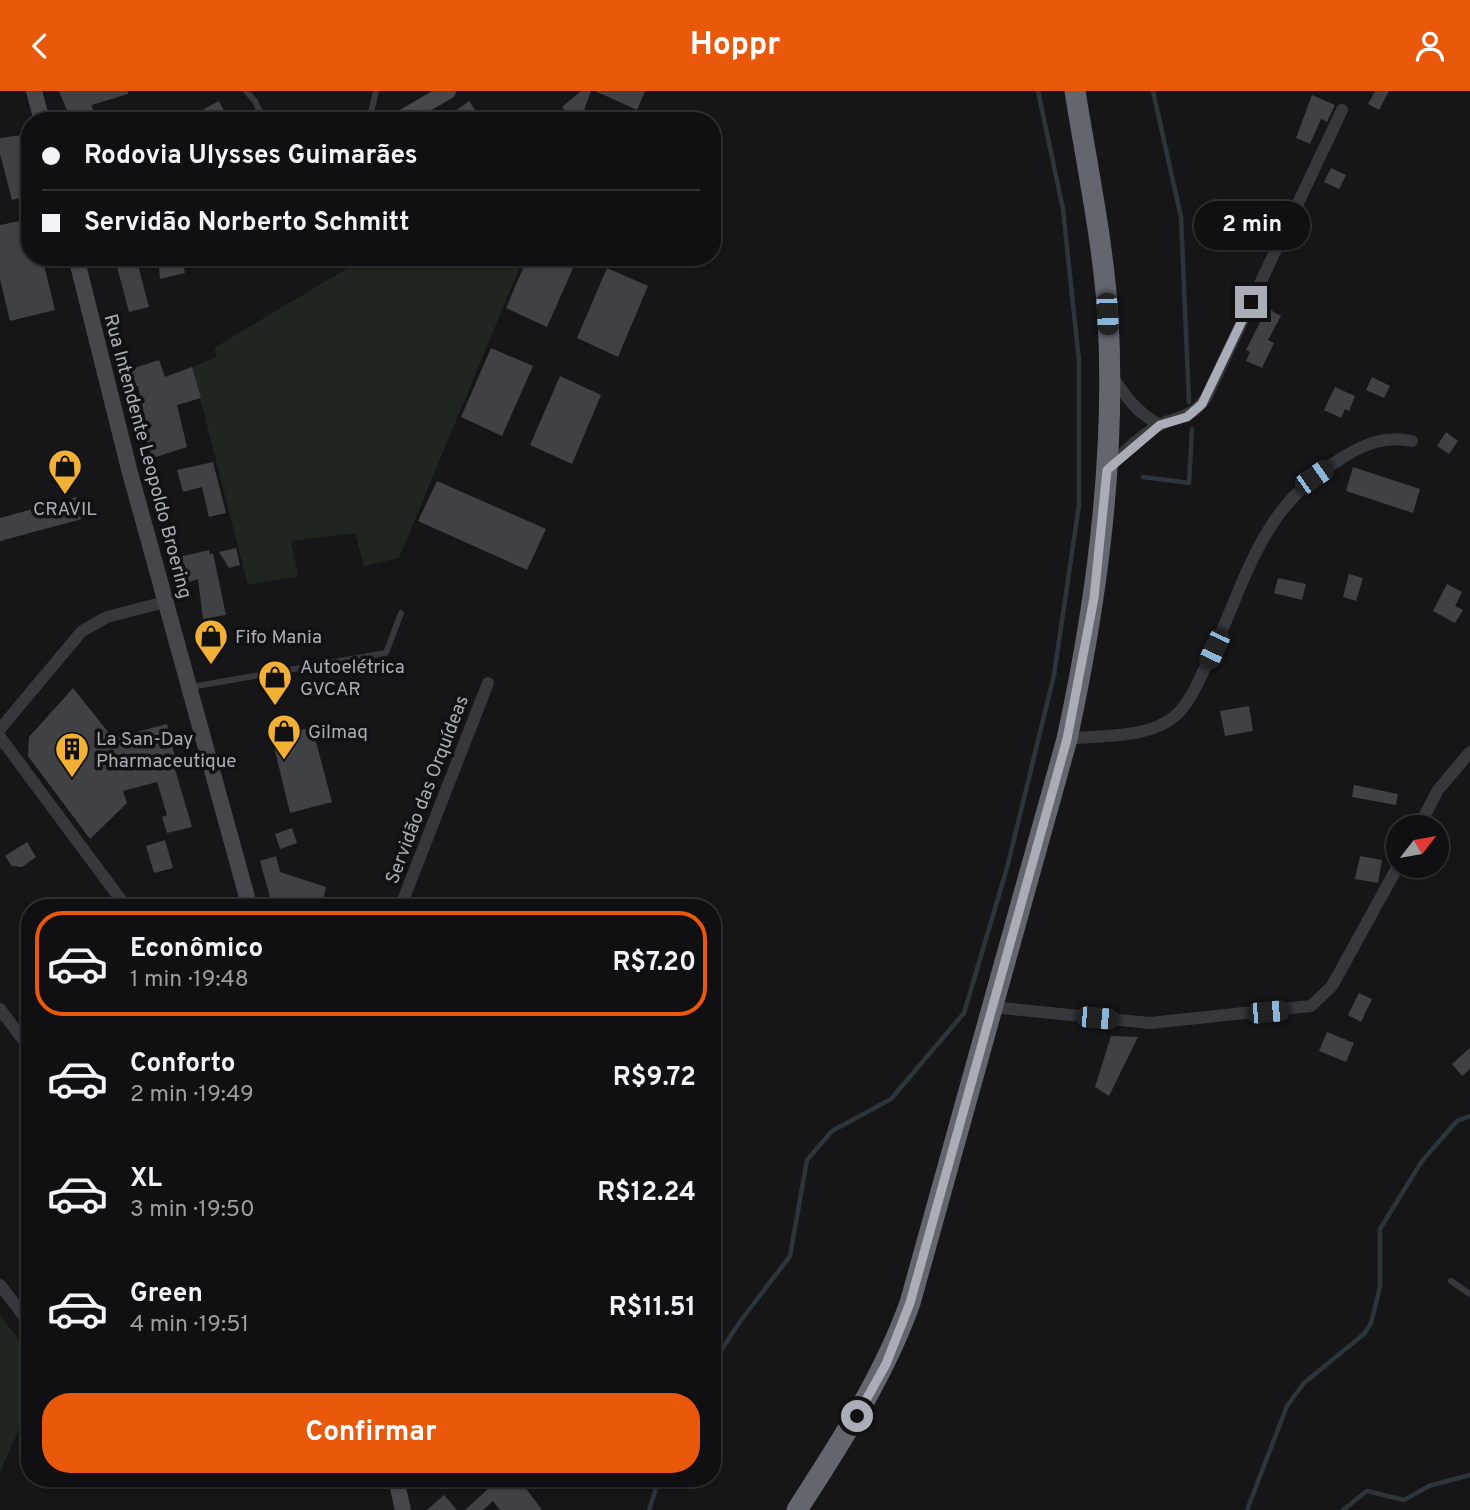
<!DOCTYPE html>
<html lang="pt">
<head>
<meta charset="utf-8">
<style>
  body { margin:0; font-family:Overpass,sans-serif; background:#19191b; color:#f1f3f6; height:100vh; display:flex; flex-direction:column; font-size:26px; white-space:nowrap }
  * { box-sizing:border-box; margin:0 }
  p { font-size:23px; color:#9c9d9f }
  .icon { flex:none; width:38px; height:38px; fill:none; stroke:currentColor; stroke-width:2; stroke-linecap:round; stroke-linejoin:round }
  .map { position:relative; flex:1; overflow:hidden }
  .panel { position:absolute; left:21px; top:808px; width:700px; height:588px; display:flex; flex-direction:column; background:#101012; border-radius:28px; box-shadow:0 2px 5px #0004,0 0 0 2px #303032 }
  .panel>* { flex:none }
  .guide { position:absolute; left:21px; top:21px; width:700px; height:154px; border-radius:28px; box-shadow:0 2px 5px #0004,0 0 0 2px #303032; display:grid; align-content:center; height:154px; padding:0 21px; background:#101012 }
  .needle { width:46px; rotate:59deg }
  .tools { position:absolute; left:1386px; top:724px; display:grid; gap:14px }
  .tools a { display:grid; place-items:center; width:63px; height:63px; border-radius:50%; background:#101012; box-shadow:0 2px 5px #0004,0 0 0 2px #303032; font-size:35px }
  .end { position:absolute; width:32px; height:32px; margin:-16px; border:9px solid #a8adb8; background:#111; box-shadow:0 0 0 4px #111 }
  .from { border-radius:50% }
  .bubble { position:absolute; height:49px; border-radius:24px; background:#101012; box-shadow:0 2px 5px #0004,0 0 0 2px #303032; font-size:23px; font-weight:700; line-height:49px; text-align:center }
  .car { position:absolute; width:21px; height:42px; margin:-21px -10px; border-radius:9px; box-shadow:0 0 5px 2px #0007; background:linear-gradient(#222 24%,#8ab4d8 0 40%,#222 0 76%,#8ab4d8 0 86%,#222 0) }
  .guide b { display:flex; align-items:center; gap:24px; height:66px; font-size:26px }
  .guide b+b { border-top:2px solid #303032 }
  .guide i { width:18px; height:18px; background:#f1f3f6 }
  ul { padding:12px 0 0; list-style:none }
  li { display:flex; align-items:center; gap:21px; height:105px; margin:0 14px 10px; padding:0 7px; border:4px solid transparent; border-radius:28px }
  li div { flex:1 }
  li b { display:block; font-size:26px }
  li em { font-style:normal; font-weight:700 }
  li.on { border-color:#ea580c }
  li>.icon { width:63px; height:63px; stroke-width:1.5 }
  .button { display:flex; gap:14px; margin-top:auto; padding:14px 21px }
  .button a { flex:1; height:80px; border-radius:28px; background:#ea580c; color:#fff; font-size:28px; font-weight:700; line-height:80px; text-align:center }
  header { display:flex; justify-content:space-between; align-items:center; height:91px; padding:0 21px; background:#ea580c; color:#fff; font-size:32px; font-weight:700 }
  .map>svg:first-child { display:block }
</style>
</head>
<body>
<header><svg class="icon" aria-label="back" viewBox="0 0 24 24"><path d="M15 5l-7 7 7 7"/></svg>Hoppr<svg class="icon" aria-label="person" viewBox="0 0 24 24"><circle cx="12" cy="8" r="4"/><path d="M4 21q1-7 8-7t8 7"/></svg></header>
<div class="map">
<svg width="1470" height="1419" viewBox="0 0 1470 1419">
  <rect width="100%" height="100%" fill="#161618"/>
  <g fill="#1e261f">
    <polygon points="366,166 524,166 399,467 364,475 355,442 291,450 298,485 248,494 192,276 217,266 214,257"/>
    <polygon points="0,1224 30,1263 30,1314 0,1381"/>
  </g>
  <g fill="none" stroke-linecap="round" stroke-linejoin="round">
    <g stroke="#2c353c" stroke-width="4.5">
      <polyline points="1153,0 1181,126 1189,311"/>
      <polyline points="1143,386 1189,392 1192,338"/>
      <polyline points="712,1274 739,1232 790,1165 807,1069 832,1040 891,1008 964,922 1007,777 1054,584 1079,414 1079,270 1063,118 1038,0"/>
      <polyline points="649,1419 659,1388"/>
      <polyline points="1247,1419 1287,1315 1304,1292 1364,1243 1371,1232 1380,1196 1380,1138 1422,1070 1457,1030 1470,1025"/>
      <polyline points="1343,1419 1367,1400 1404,1409 1429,1395 1470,1384"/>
    </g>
  </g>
  <g fill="#404145">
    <polygon points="59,0 128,0 128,3 92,14 93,19 70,27"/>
    <polygon points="581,0 591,0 582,25 573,30 562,16"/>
    <polygon points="595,0 645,0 637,19"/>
    <polygon points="1375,0 1389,0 1379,19 1368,13"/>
    <polygon points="1312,4 1335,14 1327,31 1321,28 1310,53 1296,47"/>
    <polygon points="219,10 229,30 210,30 204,18"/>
    <polygon points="469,10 483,30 460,30 454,21"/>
    <polygon points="22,44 30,71 30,82 25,83 30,104 12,109 0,63 0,47"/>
    <polygon points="1331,77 1346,84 1339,98 1324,91"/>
    <polygon points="30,128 30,166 42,166 55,219 10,230 0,188 0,134"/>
    <polygon points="158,166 181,166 185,182 160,188"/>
    <polygon points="528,166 578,166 547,236 506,217"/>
    <polygon points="136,167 149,216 129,221 116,172"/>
    <polygon points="607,177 648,195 618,266 577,247"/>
    <polygon points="1267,217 1281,225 1268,249 1274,252 1262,277 1246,270 1250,261 1246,259"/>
    <polygon points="491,257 533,275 502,345 461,326"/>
    <polygon points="159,269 165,286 192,276 201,307 177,314 187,356 153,367 141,337 147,336 138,295 131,297 125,280"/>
    <polygon points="560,285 601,304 572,373 530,354"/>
    <polygon points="1372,286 1390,295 1384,307 1366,299"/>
    <polygon points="1335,296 1355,305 1349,320 1345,318 1341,327 1324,319"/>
    <polygon points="1446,341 1458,350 1449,363 1437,355"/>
    <polygon points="213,371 226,422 209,426 202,396 183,401 177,379"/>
    <polygon points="1353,376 1420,398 1413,422 1346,400"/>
    <polygon points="437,390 546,438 527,479 418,430"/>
    <polygon points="76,406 82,428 0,450 0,427"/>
    <polygon points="236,457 240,474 229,477 219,461"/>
    <polygon points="209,459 210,463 213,462 226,524 203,528 198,488 186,492 179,466"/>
    <polygon points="1349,483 1363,487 1356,510 1343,506"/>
    <polygon points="1278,487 1306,493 1302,509 1274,502"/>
    <polygon points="1447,493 1462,501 1455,515 1463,519 1455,532 1433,520"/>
    <polygon points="73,597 113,647 167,633 177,674 174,675 192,736 167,742 162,726 167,724 157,691 123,700 127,712 90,748 28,665 29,646"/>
    <polygon points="1249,615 1253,640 1225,645 1220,620"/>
    <polygon points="312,636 332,711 290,722 272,647"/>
    <polygon points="1354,694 1398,703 1396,714 1352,706"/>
    <polygon points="292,737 297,752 280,758 275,743"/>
    <polygon points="165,749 173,777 154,782 146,755"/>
    <polygon points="27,751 36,766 22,776 12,775 5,765"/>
    <polygon points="276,765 280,781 326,796 323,810 310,806 307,817 273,817 260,770"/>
    <polygon points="1360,765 1382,769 1378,792 1355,788"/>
    <polygon points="1359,902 1372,908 1361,931 1348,924"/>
    <polygon points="1327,941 1354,952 1346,971 1319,960"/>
    <polygon points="1111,945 1138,946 1109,1005 1095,996"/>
    <polygon points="1470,957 1470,978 1462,985 1452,973"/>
    <polygon points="499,1388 519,1388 542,1419 500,1419 493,1410 483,1419 465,1419"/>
    <polygon points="444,1404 457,1419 427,1419"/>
  </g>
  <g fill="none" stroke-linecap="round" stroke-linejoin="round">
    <g stroke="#37383d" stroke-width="6">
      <polyline points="246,0 255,10 264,30"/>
      <polyline points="369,30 376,0"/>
      <polyline points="191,596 386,562 401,522"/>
      <polyline points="1451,1190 1470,1203"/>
    </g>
    <g stroke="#37383d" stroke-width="12">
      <path d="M1112,285c14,21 25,37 48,49"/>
      <path d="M1107,379c15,-16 32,-34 51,-44 20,-11 32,-6 48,-28l136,-288"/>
      <polyline points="0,638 82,540 107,526 165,511"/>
      <polyline points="0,646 127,817"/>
      <path d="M1067,648c32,-4 82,0 108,-23 16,-14 26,-40 35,-59 39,-82 49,-149 132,-199 22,-14 44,-23 70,-17"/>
      <polyline points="1418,737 1438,699 1470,661"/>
      <polyline points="400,817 488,592"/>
      <polyline points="992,916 1150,932 1311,915 1332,895 1398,775"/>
      <polyline points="0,918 30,958"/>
      <polyline points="0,1194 30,1233"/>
    </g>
    <g stroke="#45474d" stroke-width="16">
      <polyline points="34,0 42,30"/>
      <polyline points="397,30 448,0"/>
      <polyline points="76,166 129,378 250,817"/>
      <polyline points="396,1388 403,1419"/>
    </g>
    <path stroke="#63666e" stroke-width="21" d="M797,1419c43,-67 86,-132 113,-207l157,-564c30,-138 49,-280 41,-422 -5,-76 -21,-151 -33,-226"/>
  </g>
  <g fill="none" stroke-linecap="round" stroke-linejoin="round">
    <polyline stroke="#a8adb8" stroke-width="9" points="857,1325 886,1273 910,1212 1067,648 1094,507 1107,379 1160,334 1187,326 1202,313 1251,211"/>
  </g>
  <defs>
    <g id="shop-pin" transform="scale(1.75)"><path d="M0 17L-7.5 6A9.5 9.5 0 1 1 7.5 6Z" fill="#f2b134" stroke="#111113"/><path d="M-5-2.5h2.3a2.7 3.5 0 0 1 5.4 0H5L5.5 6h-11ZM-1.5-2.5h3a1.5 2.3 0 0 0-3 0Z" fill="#111"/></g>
    <g id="building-pin" transform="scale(1.75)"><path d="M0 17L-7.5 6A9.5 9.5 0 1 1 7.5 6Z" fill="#f2b134" stroke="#111113"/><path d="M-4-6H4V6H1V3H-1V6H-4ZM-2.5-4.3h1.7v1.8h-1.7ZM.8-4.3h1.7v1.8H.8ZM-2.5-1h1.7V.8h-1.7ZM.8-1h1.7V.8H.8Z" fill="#111"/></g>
  </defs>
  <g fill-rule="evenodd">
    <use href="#shop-pin" x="65" y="375"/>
    <use href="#shop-pin" x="211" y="545"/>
    <use href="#shop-pin" x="275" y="586"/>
    <use href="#shop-pin" x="284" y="640"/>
    <use href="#building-pin" x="72" y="658"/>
  </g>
  <g text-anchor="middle" stroke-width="7" stroke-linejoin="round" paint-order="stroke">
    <g font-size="19" fill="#a8adb8" stroke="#111113">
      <text transform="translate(149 365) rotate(75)" y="7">Rua Intendente Leopoldo Broering</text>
      <text transform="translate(426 698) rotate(-69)" y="7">Servidão das Orquídeas</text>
    </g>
    <g font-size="19" fill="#a8adb8" stroke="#111113" text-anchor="start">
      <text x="65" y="424" text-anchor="middle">CRAVIL</text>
      <text x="235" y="552">Fifo Mania</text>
      <text x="300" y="582">Autoelétrica<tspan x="300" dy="22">GVCAR</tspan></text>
      <text x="308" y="647">Gilmaq</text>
      <text x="96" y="654">La San-Day<tspan x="96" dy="22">Pharmaceutique</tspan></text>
    </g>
  </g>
</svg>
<div class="tools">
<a><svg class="needle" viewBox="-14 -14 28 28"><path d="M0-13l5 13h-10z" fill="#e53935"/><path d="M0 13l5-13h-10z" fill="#9c9d9f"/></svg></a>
</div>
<i class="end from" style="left:857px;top:1325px"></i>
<i class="end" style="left:1251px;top:211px"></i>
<div class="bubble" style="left:1194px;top:110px;width:116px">2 min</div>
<i class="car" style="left:1107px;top:223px;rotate:177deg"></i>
<i class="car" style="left:1314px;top:386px;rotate:55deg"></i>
<i class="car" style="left:1214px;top:558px;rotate:205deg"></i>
<i class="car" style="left:1268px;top:921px;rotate:85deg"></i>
<i class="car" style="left:1097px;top:927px;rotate:95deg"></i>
<div class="guide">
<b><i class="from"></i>Rodovia Ulysses Guimarães</b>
<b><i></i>Servidão Norberto Schmitt</b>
</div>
<section class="panel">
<ul>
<li class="on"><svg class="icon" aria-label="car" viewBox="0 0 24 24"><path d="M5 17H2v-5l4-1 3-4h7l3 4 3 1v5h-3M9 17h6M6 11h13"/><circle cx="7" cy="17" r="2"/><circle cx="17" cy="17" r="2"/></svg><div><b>Econômico</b><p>1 min · 19:48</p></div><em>R$7.20</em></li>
<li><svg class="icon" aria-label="car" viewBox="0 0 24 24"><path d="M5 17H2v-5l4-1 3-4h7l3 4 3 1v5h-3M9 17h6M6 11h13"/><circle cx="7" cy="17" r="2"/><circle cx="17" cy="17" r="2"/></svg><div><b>Conforto</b><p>2 min · 19:49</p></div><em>R$9.72</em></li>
<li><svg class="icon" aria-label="car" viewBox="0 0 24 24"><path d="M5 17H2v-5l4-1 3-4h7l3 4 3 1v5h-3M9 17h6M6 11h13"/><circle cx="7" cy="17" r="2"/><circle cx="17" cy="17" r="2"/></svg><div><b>XL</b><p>3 min · 19:50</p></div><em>R$12.24</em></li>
<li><svg class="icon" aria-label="car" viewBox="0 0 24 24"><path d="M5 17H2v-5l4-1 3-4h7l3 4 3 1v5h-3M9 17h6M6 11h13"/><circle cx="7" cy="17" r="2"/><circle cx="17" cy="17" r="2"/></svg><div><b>Green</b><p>4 min · 19:51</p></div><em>R$11.51</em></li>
</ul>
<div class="button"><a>Confirmar</a></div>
</section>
</div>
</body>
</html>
